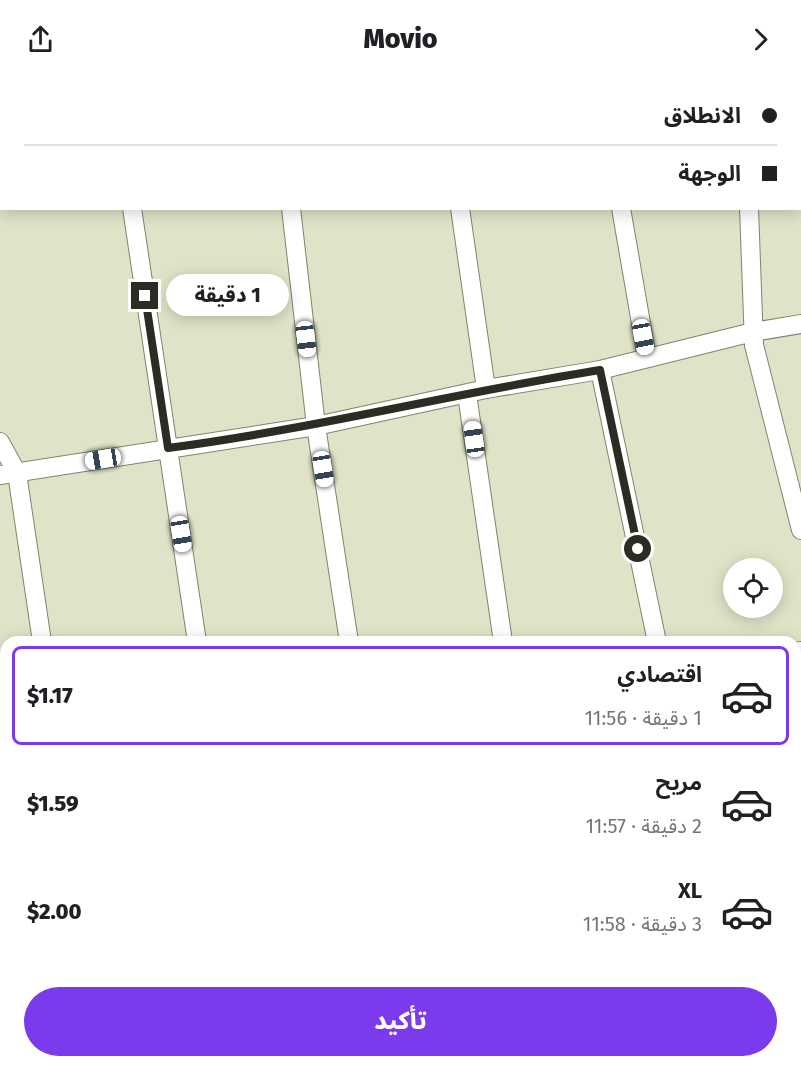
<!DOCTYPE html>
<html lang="ar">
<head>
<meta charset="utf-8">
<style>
  body { margin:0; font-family:"Fira Sans","Noto Sans Arabic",sans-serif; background:#f2f2f2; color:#202124; direction:rtl; height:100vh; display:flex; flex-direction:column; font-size:22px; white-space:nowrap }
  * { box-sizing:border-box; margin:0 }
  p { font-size:20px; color:#757577 }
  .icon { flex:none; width:33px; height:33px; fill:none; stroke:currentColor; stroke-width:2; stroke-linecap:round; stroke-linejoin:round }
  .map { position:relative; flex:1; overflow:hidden; direction:ltr }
  .drawer { position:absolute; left:0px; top:558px; width:801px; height:432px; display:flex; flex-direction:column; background:#fff; border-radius:18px 18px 0 0; box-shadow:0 3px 15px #0003; direction:rtl }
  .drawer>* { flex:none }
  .hud { position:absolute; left:0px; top:0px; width:801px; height:132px; box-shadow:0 3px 15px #0003; direction:rtl; display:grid; align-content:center; height:132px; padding:0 24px; background:#fff }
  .tools { position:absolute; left:723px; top:480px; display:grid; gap:12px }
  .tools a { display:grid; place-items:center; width:60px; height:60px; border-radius:50%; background:#fff; box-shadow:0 3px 15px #0003; font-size:30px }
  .end { position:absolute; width:27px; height:27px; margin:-14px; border:8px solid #2b2c22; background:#fff; box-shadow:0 0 0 3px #fff }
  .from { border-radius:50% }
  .bubble { position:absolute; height:42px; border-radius:21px; background:#fff; box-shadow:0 3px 15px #0003; font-size:20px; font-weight:800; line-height:42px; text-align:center; direction:rtl }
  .car { position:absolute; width:18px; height:36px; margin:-18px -9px; border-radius:8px; box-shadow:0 0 4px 2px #0007; background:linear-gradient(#fff 24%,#345 0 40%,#fff 0 76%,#345 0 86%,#fff 0) }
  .hud b { display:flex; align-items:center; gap:21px; height:57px; font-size:22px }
  .hud b+b { border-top:2px solid #e0e0e0 }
  .hud i { width:15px; height:15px; background:#202124 }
  ul { padding:10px 0 0; list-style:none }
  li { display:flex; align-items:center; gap:18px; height:99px; margin:0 12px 9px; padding:0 12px; border:3px solid transparent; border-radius:9px }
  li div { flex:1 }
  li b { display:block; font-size:22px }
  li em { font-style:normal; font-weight:800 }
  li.current { border-color:#7c3aed }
  li>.icon { width:54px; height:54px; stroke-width:1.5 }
  .primary-button { display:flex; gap:12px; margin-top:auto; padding:12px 24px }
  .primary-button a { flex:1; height:69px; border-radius:36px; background:#7c3aed; color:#fff; font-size:24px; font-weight:800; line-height:69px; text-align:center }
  header { display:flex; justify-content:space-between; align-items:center; height:78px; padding:0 24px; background:#fff; font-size:27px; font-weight:800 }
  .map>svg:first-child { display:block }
</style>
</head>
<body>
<header><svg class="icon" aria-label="forward" viewBox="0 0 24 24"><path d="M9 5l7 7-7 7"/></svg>Movio<svg class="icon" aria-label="share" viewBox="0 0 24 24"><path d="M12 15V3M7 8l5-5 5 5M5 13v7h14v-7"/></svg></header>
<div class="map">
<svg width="801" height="990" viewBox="0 0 801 990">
  <rect width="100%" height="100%" fill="#dfe3c7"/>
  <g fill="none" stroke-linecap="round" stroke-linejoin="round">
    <g stroke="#80846a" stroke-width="20">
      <g id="minor">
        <polyline points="215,0 219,2"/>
        <polyline points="275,0 275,2"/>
        <polyline points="440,0 440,2"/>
        <polyline points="600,0 600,2"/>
        <polyline points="740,0 740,2"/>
        <polyline points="362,2 374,0"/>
        <polyline points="0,70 2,70"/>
        <polyline points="800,91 801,91"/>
        <polyline points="132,130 197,564"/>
        <polyline points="291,130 316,348 349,564"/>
        <polyline points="460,130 486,311"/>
        <polyline points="621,130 647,280"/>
        <polyline points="749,130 754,267 801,452"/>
        <polyline points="600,292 657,564"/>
        <polyline points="467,316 503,564"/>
        <polyline points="0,364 17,395 42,564"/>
        <polyline points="0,397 316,348 486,311 600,292 753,254 801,246"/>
        <polyline points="795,574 801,573"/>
        <polyline points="0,705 6,704"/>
        <polyline points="795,889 801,888"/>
        <polyline points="107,984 108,990"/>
        <polyline points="260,984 261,990"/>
        <polyline points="411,984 412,990"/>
        <polyline points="565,984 566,990"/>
        <polyline points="722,984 723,990"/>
        <polyline points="163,990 203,984"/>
      </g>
    </g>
    <use href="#minor" stroke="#fff" stroke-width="18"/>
  </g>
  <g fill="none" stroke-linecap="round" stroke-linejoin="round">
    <path stroke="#2b2c22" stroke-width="8" d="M145,218l23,152c145,-19 287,-55 432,-78l38,179"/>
  </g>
</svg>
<div class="tools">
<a><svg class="icon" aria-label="locate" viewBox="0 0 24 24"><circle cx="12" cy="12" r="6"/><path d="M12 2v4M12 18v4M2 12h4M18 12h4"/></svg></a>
</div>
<i class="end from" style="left:638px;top:471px"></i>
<i class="end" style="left:145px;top:218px"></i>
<div class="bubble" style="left:166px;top:196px;width:123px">1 دقيقة</div>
<i class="car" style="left:643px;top:259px;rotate:169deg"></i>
<i class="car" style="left:306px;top:261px;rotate:173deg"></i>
<i class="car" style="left:474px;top:361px;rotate:352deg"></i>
<i class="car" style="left:103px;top:381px;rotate:261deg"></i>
<i class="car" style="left:323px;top:391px;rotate:171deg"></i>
<i class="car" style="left:181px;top:456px;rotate:171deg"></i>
<div class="hud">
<b><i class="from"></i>الانطلاق</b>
<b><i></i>الوجهة</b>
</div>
<section class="drawer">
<ul>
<li class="current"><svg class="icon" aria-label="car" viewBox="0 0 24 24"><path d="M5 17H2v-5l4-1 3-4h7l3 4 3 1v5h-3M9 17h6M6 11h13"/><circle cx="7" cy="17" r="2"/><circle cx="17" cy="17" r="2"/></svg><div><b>اقتصادي</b><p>1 دقيقة · 11:56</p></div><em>$1.17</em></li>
<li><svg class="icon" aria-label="car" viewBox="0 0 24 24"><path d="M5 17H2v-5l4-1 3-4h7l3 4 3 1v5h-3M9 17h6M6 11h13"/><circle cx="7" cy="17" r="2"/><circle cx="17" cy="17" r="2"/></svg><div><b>مريح</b><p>2 دقيقة · 11:57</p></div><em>$1.59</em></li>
<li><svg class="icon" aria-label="car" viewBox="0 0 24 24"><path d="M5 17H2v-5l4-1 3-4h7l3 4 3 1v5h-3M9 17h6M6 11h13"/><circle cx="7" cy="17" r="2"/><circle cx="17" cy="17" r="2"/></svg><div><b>XL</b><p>3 دقيقة · 11:58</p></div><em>$2.00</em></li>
</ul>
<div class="primary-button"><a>تأكيد</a></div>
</section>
</div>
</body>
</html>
